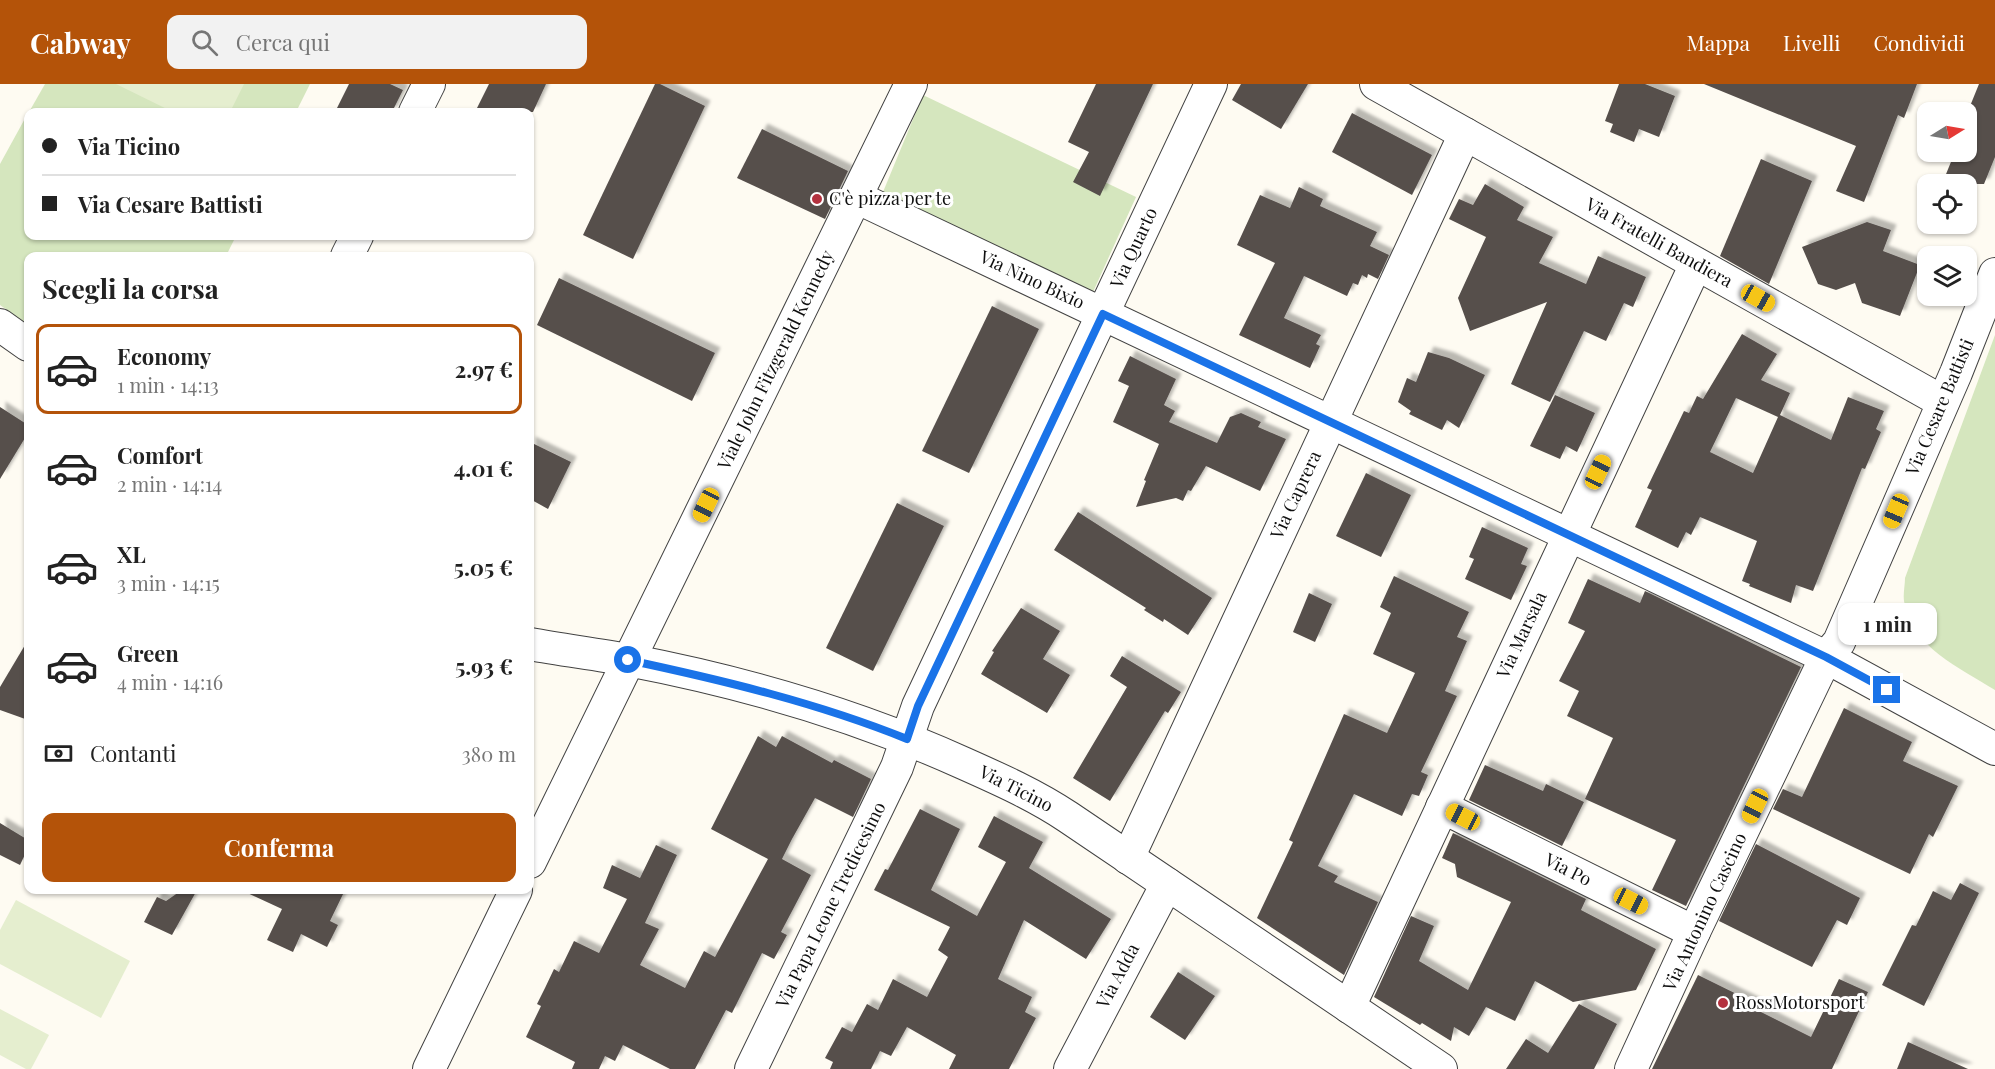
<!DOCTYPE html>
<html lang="it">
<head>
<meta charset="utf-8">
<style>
  body { margin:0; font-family:"Playfair Display",serif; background:#f2f2f2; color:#222; height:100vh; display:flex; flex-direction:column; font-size:22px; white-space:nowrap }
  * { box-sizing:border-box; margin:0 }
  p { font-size:20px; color:#767676 }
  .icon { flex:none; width:33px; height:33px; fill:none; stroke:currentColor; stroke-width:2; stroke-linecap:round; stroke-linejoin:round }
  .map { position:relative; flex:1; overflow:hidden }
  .side { position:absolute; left:24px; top:168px; width:510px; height:642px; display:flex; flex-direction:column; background:#fff; border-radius:12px; box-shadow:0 2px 4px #0004 }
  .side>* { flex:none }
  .banner { position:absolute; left:24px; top:24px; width:510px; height:132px; border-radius:12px; box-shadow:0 2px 4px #0004; display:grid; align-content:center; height:132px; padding:0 18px; background:#fff }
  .needle { width:39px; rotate:79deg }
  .controls { position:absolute; left:1917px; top:18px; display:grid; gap:12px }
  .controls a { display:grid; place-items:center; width:60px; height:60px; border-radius:12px; background:#fff; box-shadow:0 2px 4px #0004; font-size:30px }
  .end { position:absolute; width:27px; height:27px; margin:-14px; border:8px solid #1a73e8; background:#fff; box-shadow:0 0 0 3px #fff }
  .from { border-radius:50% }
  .bubble { position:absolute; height:42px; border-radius:12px; background:#fff; box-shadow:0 2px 4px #0004; font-size:20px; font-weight:700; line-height:42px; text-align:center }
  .car { position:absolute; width:18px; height:36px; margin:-18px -9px; border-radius:8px; box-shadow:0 0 4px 2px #0007; background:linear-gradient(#f5c518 24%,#345 0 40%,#f5c518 0 76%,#345 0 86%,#f5c518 0) }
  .banner b { display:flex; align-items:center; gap:21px; height:57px; font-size:22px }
  .banner b+b { border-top:2px solid #e0e0e0 }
  .banner i { width:15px; height:15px; background:#222 }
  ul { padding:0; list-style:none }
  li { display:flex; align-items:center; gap:18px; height:90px; margin:0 12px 9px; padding:0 6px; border:3px solid transparent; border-radius:12px }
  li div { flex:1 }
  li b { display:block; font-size:22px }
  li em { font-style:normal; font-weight:700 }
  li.active { border-color:#b45309 }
  li>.icon { width:54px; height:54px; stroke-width:1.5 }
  h2 { padding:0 18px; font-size:27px; line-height:72px }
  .pay { display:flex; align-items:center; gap:15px; height:66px; padding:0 18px; font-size:22px }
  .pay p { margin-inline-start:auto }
  .button { display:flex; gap:12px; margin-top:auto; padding:12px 18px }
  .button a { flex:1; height:69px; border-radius:12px; background:#b45309; color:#fff; font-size:24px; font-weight:700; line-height:69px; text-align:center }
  header { display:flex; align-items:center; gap:36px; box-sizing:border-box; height:84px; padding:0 30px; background:#b45309; color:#fff }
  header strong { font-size:28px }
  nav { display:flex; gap:33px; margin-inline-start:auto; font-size:21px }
  .search { width:420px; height:54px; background:#f2f2f2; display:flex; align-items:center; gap:15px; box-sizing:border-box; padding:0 21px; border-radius:12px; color:#767676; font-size:22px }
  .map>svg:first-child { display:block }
</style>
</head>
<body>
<header>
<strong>Cabway</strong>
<div class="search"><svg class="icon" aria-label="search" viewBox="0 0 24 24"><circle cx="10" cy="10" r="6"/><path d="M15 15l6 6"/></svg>Cerca qui</div>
<nav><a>Mappa</a><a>Livelli</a><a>Condividi</a></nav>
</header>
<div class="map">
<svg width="1995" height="985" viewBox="0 0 1995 985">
  <defs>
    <filter id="shadow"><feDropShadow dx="5.5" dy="-5.5" stdDeviation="1.5" flood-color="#0004"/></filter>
  </defs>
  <rect width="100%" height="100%" fill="#fefbf2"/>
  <g fill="#d5e6be">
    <polygon points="45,0 310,0 296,28 29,28"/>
    <polygon points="923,11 1136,113 1093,208 883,108"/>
    <polygon points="28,29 28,152 236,152 226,172 28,172 28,241 0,221 0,80"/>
    <path d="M1995,251v355c-35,-22 -84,-43 -91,-89 -1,-7 1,-16 1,-23z"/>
  </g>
  <g fill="#e5eecf">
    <polygon points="116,0 244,0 230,28 173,28"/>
    <polygon points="16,816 130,877 101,934 0,880 0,846"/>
    <polygon points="0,925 49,951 31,985 26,985 0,971"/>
  </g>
  <g fill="#564f4c" fill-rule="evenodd" filter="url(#shadow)">
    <polygon points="349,0 390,0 403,6 392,28 335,28"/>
    <polygon points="489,0 546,0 533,28 475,28"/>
    <polygon points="655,0 660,0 705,22 633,175 583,151"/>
    <polygon points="1096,0 1153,0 1100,112 1073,98 1089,68 1068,58"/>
    <polygon points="1241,0 1308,0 1281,45 1232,16"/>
    <polygon points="1619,0 1645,0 1675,12 1659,53 1639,45 1634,58 1610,48 1613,40 1605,37"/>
    <polygon points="1704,0 1917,0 1904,34 1898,31 1864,118 1836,107 1856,62"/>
    <polygon points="1979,0 1995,0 1995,73 1984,100 1942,100 1955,68 1966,68 1966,32"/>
    <polygon points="1352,29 1432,71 1412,111 1332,68"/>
    <polygon points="762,45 848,87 825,135 737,94"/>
    <polygon points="1761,75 1812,97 1769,200 1720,172"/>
    <polygon points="1485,100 1524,123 1517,136 1553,153 1539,179 1586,200 1598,172 1646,193 1633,223 1624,219 1606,257 1584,247 1550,318 1511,300 1547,218 1470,247 1458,214 1486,153 1449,135 1459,115 1473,121"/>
    <polygon points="1299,103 1323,115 1320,122 1377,148 1370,162 1389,171 1378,195 1368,190 1367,194 1362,191 1358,201 1353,199 1347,212 1304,192 1284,234 1321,251 1316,260 1320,262 1310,284 1239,251 1275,179 1237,161 1260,111 1290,124"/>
    <polygon points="1867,138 1891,146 1883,167 1920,181 1900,232 1862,219 1855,199 1836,206 1818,200 1802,163"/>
    <polygon points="559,194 715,269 692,317 537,241"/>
    <polygon points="992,222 1039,245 969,389 922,367"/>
    <path d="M1742,250l35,20 -16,26 29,13 -10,22 51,25 17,-43 36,14 -8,18 5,3 -16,37 -3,-1 -49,123 -17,-6 -5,18 -42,-17 1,-2 -8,-3 15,-40 -57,-24 -9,18 -5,-3 -8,16 -43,-21 17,-37 -5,-2 37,-77 5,2 8,-17 6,3zM1736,314l42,19 -25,56 -43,-21z"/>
    <polygon points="1428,268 1449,274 1485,291 1459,344 1447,336 1442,346 1409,330 1411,327 1398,318 1407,294 1416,298"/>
    <polygon points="1130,272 1176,295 1164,321 1175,327 1169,338 1217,359 1230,333 1241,329 1261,338 1258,343 1286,355 1260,407 1206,382 1191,407 1188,406 1183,417 1176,414 1136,423 1146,397 1144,396 1159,360 1113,338 1129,302 1118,297"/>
    <polygon points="1555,311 1595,329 1577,368 1566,362 1560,375 1530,362"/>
    <polygon points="0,323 28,341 28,349 0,395"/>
    <polygon points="530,358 571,378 548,425 530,415"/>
    <polygon points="1366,389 1411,411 1381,473 1336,452"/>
    <polygon points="897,419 944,442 873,587 826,564"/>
    <polygon points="1078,428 1212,514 1188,551 1164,535 1163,538 1144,526 1146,524 1054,466"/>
    <polygon points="1482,443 1528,464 1521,480 1527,482 1511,516 1465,495 1474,475 1469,473"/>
    <polygon points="1394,492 1469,528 1457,553 1467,557 1445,607 1457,612 1421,688 1428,691 1419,712 1412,710 1402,732 1354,710 1318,782 1338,792 1334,798 1378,818 1344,891 1257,834 1293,758 1289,756 1344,630 1387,649 1415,589 1373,570 1391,529 1380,523"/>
    <polygon points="1588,495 1640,519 1645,507 1801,583 1686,822 1652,806 1676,756 1585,715 1613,654 1567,632 1579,607 1559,597 1585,547 1568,539"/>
    <polygon points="1309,509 1332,520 1315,558 1293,548"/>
    <polygon points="1021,524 1060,547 1043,575 1070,591 1047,629 981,590 994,568 992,567"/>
    <polygon points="28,556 28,636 0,626 0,603"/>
    <polygon points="1122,572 1181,608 1168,629 1165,627 1110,717 1073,694 1127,603 1110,592"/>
    <polygon points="1844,624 1912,658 1903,677 1958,702 1933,753 1929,750 1910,790 1773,725 1783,705 1802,713"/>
    <polygon points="758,652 776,663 782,652 832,679 834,676 871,695 853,733 815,714 792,755 782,775 811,791 781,848 787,851 774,875 762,869 732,929 726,926 695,985 670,985 623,961 615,977 605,972 599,985 572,985 575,978 526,953 541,922 537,920 545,904 554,885 559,888 574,857 599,869 627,815 603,804 612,781 640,794 656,761 677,771 645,839 659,845 640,881 685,904 704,867 715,873 768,775 711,745"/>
    <polygon points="1485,681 1543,707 1546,700 1584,718 1562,762 1469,716"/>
    <polygon points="920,725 960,745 931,806 977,832 1006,778 978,763 994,732 1043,758 1029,784 1111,835 1086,875 1024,836 998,895 1032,913 1025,928 1036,934 1009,985 949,985 956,971 907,943 891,972 880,967 871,985 830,985 833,978 825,974 842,943 852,948 867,920 878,926 893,895 927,913 948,873 938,866 950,843 874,806 885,785 888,786"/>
    <polygon points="0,739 28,756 28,764 20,781 0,771"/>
    <polygon points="1453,749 1586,815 1581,826 1656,865 1636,906 1573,918 1535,897 1515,937 1486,923 1469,952 1454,943 1451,957 1422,939 1420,941 1374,913 1411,832 1434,842 1419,877 1468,906 1511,818 1457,793 1455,780 1442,774"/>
    <polygon points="1756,760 1860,814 1847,841 1837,836 1812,883 1719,837"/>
    <polygon points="1960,799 1979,809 1924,922 1882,901 1912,841 1916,842 1933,807 1951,816"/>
    <polygon points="182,806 197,806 172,851 144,838 157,813 166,817"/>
    <polygon points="241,806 345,806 330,837 338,841 327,863 301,850 293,868 267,856 282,825"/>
    <polygon points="1178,888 1215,912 1185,956 1150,933"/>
    <polygon points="1698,891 1761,922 1759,927 1811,953 1839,895 1868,908 1832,985 1652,985"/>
    <polygon points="1579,920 1617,940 1594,985 1506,985 1526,955 1548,969"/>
    <polygon points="1908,958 1968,985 1897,985"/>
  </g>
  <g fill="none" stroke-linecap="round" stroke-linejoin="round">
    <g stroke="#424242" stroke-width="34">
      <g id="minor">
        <polyline points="1376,0 1943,318"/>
        <polyline points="415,28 429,0"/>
        <polyline points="856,113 1826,573 1995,665"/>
        <polyline points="347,172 357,152"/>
        <polyline points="0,241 28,261"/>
        <path d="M530,560c32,6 66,10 98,16 115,22 229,55 335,103 36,16 72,32 105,54l373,252"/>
        <polyline points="1442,723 1694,848"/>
        <polyline points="1128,774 1465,50"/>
        <polyline points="530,778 911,0"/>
        <polyline points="1349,923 1696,180"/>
        <polyline points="429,985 516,806"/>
        <polyline points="751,985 897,683 918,622 1211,0"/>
        <polyline points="1070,985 1167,800"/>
        <polyline points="1631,985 1694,848 1826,573 1839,558 1956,289 1995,190"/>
      </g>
    </g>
    <use href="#minor" stroke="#fff" stroke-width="32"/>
  </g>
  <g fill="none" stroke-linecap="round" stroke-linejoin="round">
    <path stroke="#1a73e8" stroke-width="8" d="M628,576c94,20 190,43 279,79l11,-33 185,-392 723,343 61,33"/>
  </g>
  <g fill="#b3323f" stroke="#fff" stroke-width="2">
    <circle cx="817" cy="115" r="6"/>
    <circle cx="1723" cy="919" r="6"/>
  </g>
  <g text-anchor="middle" stroke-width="6" stroke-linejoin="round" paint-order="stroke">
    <g font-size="18" fill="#0f0f0f" stroke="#fff" text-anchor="start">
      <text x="829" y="121">C'è pizza per te</text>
      <text x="1735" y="925">RossMotorsport</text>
    </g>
    <g font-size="18" fill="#0f0f0f" stroke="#fff">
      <text transform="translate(1659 159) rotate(29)" y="6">Via Fratelli Bandiera</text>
      <text transform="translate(1134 164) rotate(-65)" y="6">Via Quarto</text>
      <text transform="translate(1032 196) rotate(25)" y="6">Via Nino Bixio</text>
      <text transform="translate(776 276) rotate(-64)" y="6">Viale John Fitzgerald Kennedy</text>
      <text transform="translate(1940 323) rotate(-67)" y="6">Via Cesare Battisti</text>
      <text transform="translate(1296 411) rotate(-65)" y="6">Via Caprera</text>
      <text transform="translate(1522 551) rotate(-65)" y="6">Via Marsala</text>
      <text transform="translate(1016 705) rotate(27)" y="6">Via Ticino</text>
      <text transform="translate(1568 786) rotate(27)" y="6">Via Po</text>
      <text transform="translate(831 821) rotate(-64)" y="6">Via Papa Leone Tredicesimo</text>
      <text transform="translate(1705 828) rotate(-65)" y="6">Via Antonino Cascino</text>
      <text transform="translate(1118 892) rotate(-62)" y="6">Via Adda</text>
    </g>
  </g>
</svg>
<div class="controls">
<a><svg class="needle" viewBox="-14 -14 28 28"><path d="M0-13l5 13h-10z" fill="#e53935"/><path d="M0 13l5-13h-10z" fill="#767676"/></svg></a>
<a><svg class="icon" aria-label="locate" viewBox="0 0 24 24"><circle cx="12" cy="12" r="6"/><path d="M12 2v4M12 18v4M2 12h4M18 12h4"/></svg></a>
<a><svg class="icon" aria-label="layers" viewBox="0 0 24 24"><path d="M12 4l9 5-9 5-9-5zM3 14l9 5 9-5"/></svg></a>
</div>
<i class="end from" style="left:628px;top:576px"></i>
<i class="end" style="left:1887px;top:606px"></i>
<div class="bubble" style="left:1838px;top:519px;width:99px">1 min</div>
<i class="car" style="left:1758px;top:214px;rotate:119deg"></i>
<i class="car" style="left:1598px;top:388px;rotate:25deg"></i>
<i class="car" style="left:706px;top:421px;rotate:206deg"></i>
<i class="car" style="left:1896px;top:427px;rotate:203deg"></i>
<i class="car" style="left:1755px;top:722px;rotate:206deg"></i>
<i class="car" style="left:1463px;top:733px;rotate:297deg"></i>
<i class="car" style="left:1631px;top:817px;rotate:117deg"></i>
<div class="banner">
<b><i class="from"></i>Via Ticino</b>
<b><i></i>Via Cesare Battisti</b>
</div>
<section class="side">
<h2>Scegli la corsa</h2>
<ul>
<li class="active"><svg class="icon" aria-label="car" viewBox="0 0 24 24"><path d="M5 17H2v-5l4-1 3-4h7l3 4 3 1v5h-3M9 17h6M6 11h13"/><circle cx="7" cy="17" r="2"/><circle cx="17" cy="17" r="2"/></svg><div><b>Economy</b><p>1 min · 14:13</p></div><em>2.97 €</em></li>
<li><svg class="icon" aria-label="car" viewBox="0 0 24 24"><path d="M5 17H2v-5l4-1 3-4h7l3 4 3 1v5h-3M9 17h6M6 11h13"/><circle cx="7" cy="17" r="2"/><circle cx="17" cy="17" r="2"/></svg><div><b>Comfort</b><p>2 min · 14:14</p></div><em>4.01 €</em></li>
<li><svg class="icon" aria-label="car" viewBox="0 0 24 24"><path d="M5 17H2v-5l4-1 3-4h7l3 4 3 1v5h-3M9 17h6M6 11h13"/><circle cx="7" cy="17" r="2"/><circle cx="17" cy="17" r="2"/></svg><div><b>XL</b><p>3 min · 14:15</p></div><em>5.05 €</em></li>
<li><svg class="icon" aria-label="car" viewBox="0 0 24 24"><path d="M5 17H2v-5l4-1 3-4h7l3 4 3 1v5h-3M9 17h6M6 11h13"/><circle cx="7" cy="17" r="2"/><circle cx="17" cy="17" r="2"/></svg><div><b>Green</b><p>4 min · 14:16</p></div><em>5.93 €</em></li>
</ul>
<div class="pay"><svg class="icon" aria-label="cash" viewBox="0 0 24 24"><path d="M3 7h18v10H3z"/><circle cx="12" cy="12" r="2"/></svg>Contanti<p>380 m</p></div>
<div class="button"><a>Conferma</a></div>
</section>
</div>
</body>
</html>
